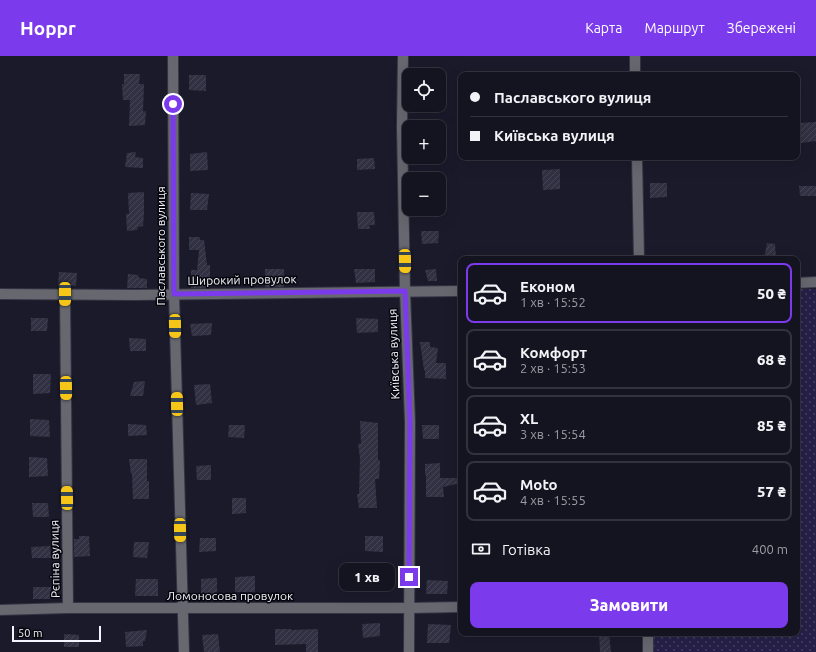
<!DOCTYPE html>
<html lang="uk">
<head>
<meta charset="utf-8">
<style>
  body { margin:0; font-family:Ubuntu,sans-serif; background:#1d1d29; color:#f1f3f6; height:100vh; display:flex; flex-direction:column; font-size:15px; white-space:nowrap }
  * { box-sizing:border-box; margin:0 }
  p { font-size:13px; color:#9d9ea5 }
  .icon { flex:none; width:22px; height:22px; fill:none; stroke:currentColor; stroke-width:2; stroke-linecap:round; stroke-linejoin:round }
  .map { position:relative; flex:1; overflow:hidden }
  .sheet { position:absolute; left:458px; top:200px; width:342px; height:380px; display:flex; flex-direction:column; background:#141420; border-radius:8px; box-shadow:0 4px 16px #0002,0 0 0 1px #33333e }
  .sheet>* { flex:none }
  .top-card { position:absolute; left:458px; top:16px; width:342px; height:88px; border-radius:8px; box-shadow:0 4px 16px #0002,0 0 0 1px #33333e; display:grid; align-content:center; height:88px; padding:0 12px; background:#141420 }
  .fabs { position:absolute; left:402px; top:12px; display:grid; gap:8px }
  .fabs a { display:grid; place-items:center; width:44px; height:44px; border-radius:8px; background:#141420; box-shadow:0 4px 16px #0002,0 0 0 1px #33333e; font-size:20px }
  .scale { position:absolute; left:12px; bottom:10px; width:89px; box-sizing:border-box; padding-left:4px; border:2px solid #f4f4fe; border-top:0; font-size:11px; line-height:14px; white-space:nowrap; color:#f4f4fe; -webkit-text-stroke:3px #06060d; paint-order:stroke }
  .end { position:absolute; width:18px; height:18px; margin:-9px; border:5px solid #7c3aed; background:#fff; box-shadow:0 0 0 2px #fff }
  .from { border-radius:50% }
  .bubble { position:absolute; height:28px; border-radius:8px; background:#141420; box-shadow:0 4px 16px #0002,0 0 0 1px #33333e; font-size:13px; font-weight:800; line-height:28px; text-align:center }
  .car { position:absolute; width:12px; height:24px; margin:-12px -6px; border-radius:5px; box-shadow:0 0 3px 1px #0007; background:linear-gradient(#f5c518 24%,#345 0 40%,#f5c518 0 76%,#345 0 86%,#f5c518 0) }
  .top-card b { display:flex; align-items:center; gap:14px; height:38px; font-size:15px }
  .top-card b+b { border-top:1px solid #33333e }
  .top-card i { width:10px; height:10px; background:#f1f3f6 }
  ul { padding:7px 0 0; list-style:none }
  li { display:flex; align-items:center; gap:12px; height:60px; margin:0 8px 6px; padding:0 4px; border:2px solid #33333e; border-radius:8px }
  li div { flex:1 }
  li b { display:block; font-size:15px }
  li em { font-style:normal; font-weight:800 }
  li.selected { border-color:#7c3aed }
  li>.icon { width:36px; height:36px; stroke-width:1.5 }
  .pay { display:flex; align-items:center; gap:10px; height:44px; padding:0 12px; font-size:15px }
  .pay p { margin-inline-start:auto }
  .cta { display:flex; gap:8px; margin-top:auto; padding:8px 12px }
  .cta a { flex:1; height:46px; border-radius:8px; background:#7c3aed; color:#fff; font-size:16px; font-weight:800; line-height:46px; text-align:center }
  header { display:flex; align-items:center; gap:24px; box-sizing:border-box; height:56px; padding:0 20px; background:#7c3aed; color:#fff }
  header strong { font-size:19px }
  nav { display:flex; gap:22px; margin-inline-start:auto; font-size:14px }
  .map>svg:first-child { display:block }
</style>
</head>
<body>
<header>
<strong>Hoppr</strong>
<nav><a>Карта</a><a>Маршрут</a><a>Збережені</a></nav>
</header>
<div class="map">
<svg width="816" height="596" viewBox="0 0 816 596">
  <defs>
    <pattern id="park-dots" width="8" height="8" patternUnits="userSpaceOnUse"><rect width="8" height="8" fill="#262048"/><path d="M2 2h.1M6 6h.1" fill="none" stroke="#464163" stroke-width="1.8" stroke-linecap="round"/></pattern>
    <pattern id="building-hatch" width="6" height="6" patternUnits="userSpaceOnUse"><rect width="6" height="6" fill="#323143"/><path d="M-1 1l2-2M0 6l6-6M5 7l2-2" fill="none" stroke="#464556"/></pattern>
  </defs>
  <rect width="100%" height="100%" fill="#1b1a2b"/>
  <polygon fill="url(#park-dots)" points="797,233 816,233 816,596 654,596 653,577 797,577"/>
  <g fill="url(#building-hatch)">
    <polygon points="124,18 140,18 139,28 144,28 143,56 146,55 145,69 129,70 130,44 123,44 122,28 124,28"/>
    <polygon points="189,19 206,19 206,35 189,34"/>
    <polygon points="816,66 816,85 801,87 799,67"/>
    <polygon points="136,96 135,101 143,102 143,112 125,111 127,97"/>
    <polygon points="207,96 208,114 190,115 190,98"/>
    <polygon points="374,102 375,113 357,114 357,103"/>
    <polygon points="560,113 560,133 543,134 542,114"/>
    <polygon points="650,127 667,127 667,141 650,142"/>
    <polygon points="799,130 816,130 816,140 800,140"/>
    <polygon points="144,136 144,158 143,170 138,171 137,174 127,175 126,158 129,158 128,137"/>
    <polygon points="191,137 209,138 207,154 190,154"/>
    <polygon points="357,156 374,156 375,169 369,169 370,173 358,173"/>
    <polygon points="421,175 439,175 438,187 422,188"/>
    <polygon points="189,181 200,181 200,184 204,184 207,209 210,209 210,232 191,232 191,214 197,214 199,194 189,194"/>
    <polygon points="767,187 775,188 776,203 764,203"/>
    <rect x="265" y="213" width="19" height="18"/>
    <polygon points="354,213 375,213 375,226 356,227"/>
    <polygon points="436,213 437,225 428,225 425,214"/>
    <polygon points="59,216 77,217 76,230 58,230"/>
    <polygon points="128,218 138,219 139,222 147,223 147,232 127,232"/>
    <polygon points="31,262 48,262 47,275 31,275"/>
    <polygon points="356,262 378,263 378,276 357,277"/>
    <polygon points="212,267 211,279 192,280 190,268"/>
    <polygon points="129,282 146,283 146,295 130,295"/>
    <polygon points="420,286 430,286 430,291 438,292 436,307 446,307 446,323 425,322 425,314 424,314"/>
    <polygon points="33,318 51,318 50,337 33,338"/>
    <polygon points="145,325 143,340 130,340 134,326"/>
    <polygon points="210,328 212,347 196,349 194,329"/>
    <polygon points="30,363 49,364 50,381 30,380"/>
    <polygon points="360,365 378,367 378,404 380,404 379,423 375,423 377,452 359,452 357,438 359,438 360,402 358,388 361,388"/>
    <polygon points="128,368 146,369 147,379 128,380"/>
    <polygon points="229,369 245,369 244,382 228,381"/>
    <polygon points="422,369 439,369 439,383 423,383"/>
    <polygon points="29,401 47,402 48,420 29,421"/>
    <polygon points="129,403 147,403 147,425 149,425 149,443 133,443 132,418 131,418"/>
    <polygon points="440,407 440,422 461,422 461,427 443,431 444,441 426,441 426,419 425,419 425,408"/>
    <polygon points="211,409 211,424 197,424 196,410"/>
    <polygon points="232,442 246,442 246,457 232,458"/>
    <polygon points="32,447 48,447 49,461 33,461"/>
    <polygon points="79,480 89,480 90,500 74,501 74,483 79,483"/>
    <polygon points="365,480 383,480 383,496 365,495"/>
    <polygon points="200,482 216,482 216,495 199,496"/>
    <polygon points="134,486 149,486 147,502 133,501"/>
    <polygon points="50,490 51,502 32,502 31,491"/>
    <polygon points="360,516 381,517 381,534 360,534"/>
    <polygon points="255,520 255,536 235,536 235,521"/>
    <polygon points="217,522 217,539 201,540 201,523"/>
    <polygon points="136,523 158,523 158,540 135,540"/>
    <polygon points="427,524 448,525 447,538 426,538"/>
    <polygon points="33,531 51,531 50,543 33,543"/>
    <polygon points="380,567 380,580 363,582 362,568"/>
    <polygon points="428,568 451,569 449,587 427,587"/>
    <polygon points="275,573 291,573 291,574 318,573 318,596 306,596 306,588 275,589"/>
    <polygon points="147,574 145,585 143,585 143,590 126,591 125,576"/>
    <polygon points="599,577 609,577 611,596 600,596"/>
    <polygon points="64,578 79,579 79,591 64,591"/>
    <polygon points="218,578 220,596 204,596 202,579"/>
  </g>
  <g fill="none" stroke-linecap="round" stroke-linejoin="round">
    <g stroke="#353444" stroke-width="12">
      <g id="minor">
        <polyline points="173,0 174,238 184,596"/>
        <polyline points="403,0 402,71 405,235 410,366 409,596"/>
        <polyline points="635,0 635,19"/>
        <polyline points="637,101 639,203"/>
        <polyline points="797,227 816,226"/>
        <polyline points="0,238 135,239 461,235"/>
        <polyline points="65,238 68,552"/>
        <polyline points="0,554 68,552 409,552 461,551"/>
        <polyline points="648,577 648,596"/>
      </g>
    </g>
    <use href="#minor" stroke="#676770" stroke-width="10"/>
  </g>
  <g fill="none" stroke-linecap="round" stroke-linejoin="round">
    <polyline stroke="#7c3aed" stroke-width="5" points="173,48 174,238 405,235 410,366 409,521"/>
  </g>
  <g text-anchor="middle" stroke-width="3" stroke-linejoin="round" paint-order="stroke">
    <g font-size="12" fill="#f4f4fe" stroke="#06060d">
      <text transform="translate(161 190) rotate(-90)" y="4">Паславського вулиця</text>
      <text transform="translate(242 224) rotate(-1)" y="4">Широкий провулок</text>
      <text transform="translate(394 298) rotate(-92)" y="4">Київська вулиця</text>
      <text transform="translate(55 503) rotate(-91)" y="4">Рєпіна вулиця</text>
      <text x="230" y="544">Ломоносова провулок</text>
    </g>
  </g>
</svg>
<div class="fabs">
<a><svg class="icon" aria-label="locate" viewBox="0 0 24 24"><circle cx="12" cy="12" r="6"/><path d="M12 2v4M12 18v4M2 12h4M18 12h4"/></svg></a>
<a>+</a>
<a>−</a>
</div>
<div class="scale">50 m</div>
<i class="end from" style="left:173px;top:48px"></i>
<i class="end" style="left:409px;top:521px"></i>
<div class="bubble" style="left:339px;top:507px;width:56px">1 хв</div>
<i class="car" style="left:405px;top:205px;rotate:179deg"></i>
<i class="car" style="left:65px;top:238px;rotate:180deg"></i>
<i class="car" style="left:175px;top:270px;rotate:179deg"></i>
<i class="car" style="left:66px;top:332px;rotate:179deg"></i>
<i class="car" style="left:177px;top:348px;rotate:359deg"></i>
<i class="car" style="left:67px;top:442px;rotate:359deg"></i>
<i class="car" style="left:180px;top:474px;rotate:179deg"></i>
<div class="top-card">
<b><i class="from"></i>Паславського вулиця</b>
<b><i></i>Київська вулиця</b>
</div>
<section class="sheet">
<ul>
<li class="selected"><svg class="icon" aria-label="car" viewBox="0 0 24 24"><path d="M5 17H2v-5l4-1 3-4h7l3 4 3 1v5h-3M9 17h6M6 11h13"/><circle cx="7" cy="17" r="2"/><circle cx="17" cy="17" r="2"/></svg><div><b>Економ</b><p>1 хв · 15:52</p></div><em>50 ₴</em></li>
<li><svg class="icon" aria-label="car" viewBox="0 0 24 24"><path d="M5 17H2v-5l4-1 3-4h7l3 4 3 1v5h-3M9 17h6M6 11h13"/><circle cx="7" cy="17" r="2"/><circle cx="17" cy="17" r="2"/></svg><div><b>Комфорт</b><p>2 хв · 15:53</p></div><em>68 ₴</em></li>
<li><svg class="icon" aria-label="car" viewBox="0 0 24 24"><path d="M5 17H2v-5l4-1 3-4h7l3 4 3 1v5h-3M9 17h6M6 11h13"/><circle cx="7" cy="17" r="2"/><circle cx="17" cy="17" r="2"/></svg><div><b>XL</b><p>3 хв · 15:54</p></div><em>85 ₴</em></li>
<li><svg class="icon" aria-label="car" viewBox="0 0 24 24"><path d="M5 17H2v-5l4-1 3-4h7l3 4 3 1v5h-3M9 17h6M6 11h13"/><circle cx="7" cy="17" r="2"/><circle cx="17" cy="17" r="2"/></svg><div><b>Moto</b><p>4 хв · 15:55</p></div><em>57 ₴</em></li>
</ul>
<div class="pay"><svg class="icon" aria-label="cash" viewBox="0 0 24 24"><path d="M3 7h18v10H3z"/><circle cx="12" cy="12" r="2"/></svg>Готівка<p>400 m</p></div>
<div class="cta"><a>Замовити</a></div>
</section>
</div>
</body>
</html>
